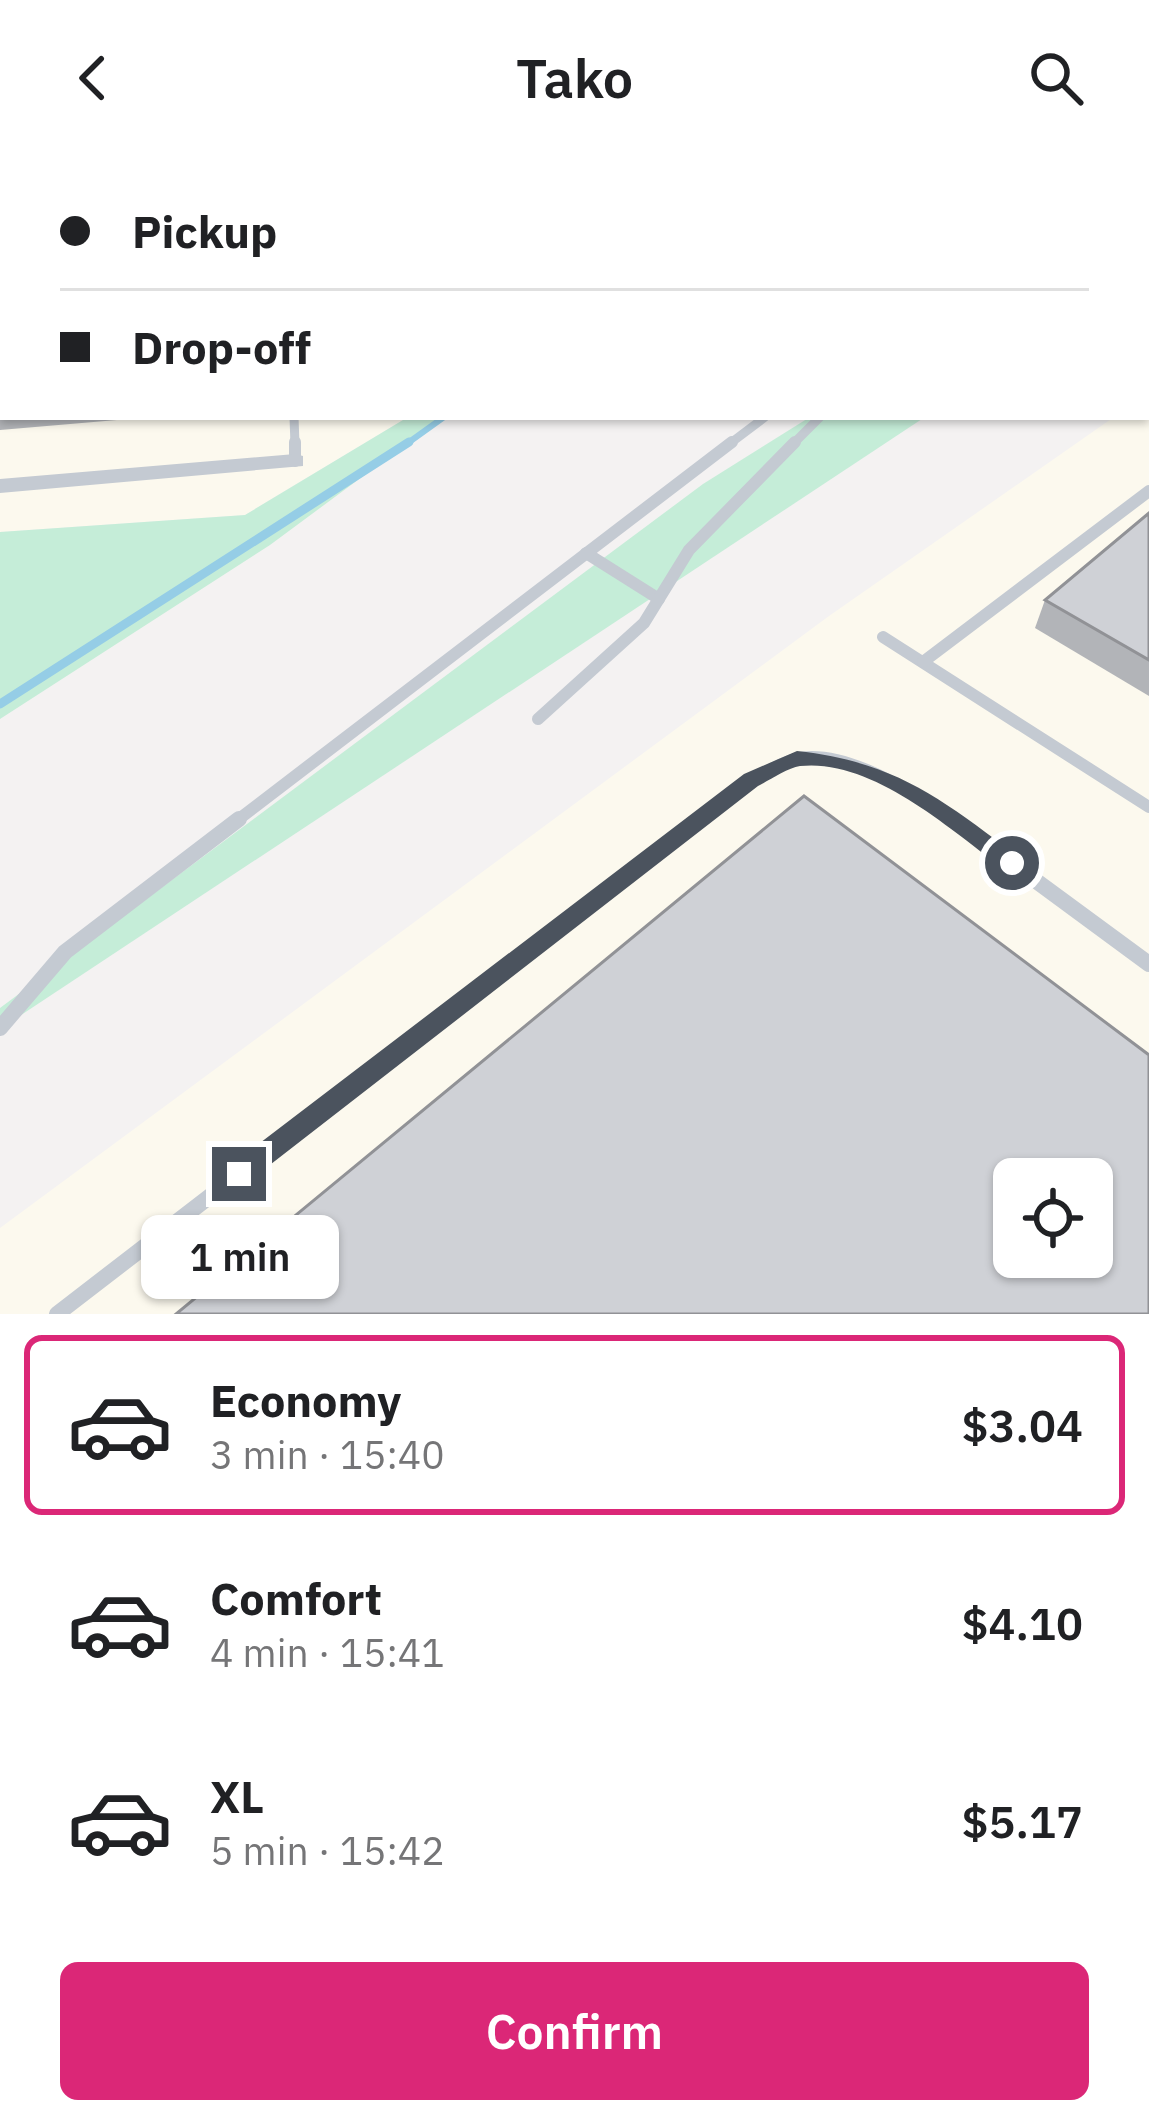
<!DOCTYPE html>
<html lang="en">
<head>
<meta charset="utf-8">
<style>
  body { margin:0; font-family:"IBM Plex Sans",sans-serif; background:#f6f6f6; color:#202124; height:100vh; display:flex; flex-direction:column; font-size:45px; white-space:nowrap }
  * { box-sizing:border-box; margin:0 }
  p { font-size:39px; color:#757577 }
  .icon { flex:none; width:66px; height:66px; fill:none; stroke:currentColor; stroke-width:2; stroke-linecap:round; stroke-linejoin:round }
  .map { position:relative; height:1158px; overflow:hidden }
  .side { display:flex; flex-direction:column; background:#fff; flex:1 }
  .side>* { flex:none }
  .guide { position:absolute; left:0px; top:0px; width:1149px; height:264px; box-shadow:0 3px 9px #0004; display:grid; align-content:center; height:264px; padding:0 60px; background:#fff }
  .buttons { position:absolute; left:993px; top:1002px; display:grid; gap:24px }
  .buttons a { display:grid; place-items:center; width:120px; height:120px; border-radius:18px; background:#fff; box-shadow:0 3px 9px #0004; font-size:60px }
  .end { position:absolute; width:54px; height:54px; margin:-27px; border:15px solid #4b535e; background:#fff; box-shadow:0 0 0 6px #fff }
  .from { border-radius:50% }
  .bubble { position:absolute; height:84px; border-radius:18px; background:#fff; box-shadow:0 3px 9px #0004; font-size:39px; font-weight:600; line-height:84px; text-align:center }
  .guide b { display:flex; align-items:center; gap:42px; height:114px; font-size:45px }
  .guide b+b { border-top:3px solid #e0e0e0 }
  .guide i { width:30px; height:30px; background:#202124 }
  ul { padding:21px 0 0; list-style:none }
  li { display:flex; align-items:center; gap:36px; height:180px; margin:0 24px 18px; padding:0 36px; border:6px solid transparent; border-radius:18px }
  li div { flex:1 }
  li b { display:block; font-size:45px }
  li em { font-style:normal; font-weight:600 }
  li.selected { border-color:#db2777 }
  li>.icon { width:108px; height:108px; stroke-width:1.5 }
  .action { display:flex; gap:24px; margin-top:auto; padding:24px 60px }
  .action a { flex:1; height:138px; border-radius:18px; background:#db2777; color:#fff; font-size:48px; font-weight:600; line-height:138px; text-align:center }
  header { display:flex; justify-content:space-between; align-items:center; height:156px; padding:0 60px; background:#fff; font-size:54px; font-weight:600 }
  .map>svg:first-child { display:block }
</style>
</head>
<body>
<header><svg class="icon" aria-label="back" viewBox="0 0 24 24"><path d="M15 5l-7 7 7 7"/></svg>Tako<svg class="icon" aria-label="search" viewBox="0 0 24 24"><circle cx="10" cy="10" r="6"/><path d="M15 15l6 6"/></svg></header>
<div class="map">
<svg width="1149" height="1158" viewBox="0 0 1149 1158">
  <rect width="100%" height="100%" fill="#f4f2f2"/>
  <g fill="#fcf9ee" fill-rule="evenodd">
    <polygon points="0,0 820,0 3,3 3,261 408,261 245,359 0,376"/>
    <path d="M1149,237v921h-1149v-86l829,-612 285,-199h32zM1014,1023h78v78h-78z"/>
  </g>
  <g fill="#c5edd8">
    <polygon points="408,261 443,261 270,389 0,563 0,376 245,359"/>
    <polygon points="810,261 925,261 0,873 0,852 703,328"/>
  </g>
  <g fill="none" stroke-linecap="round" stroke-linejoin="round">
    <polyline stroke="#95cde6" stroke-width="6" points="405,289 444,261"/>
    <polyline stroke="#95cde6" stroke-width="9" points="0,548 409,286"/>
    <g stroke="#c4cad2" stroke-width="9">
      <polyline points="570,0 578,3"/>
      <polyline points="348,3 354,0"/>
      <polyline points="547,3 555,0"/>
      <polyline points="781,3 788,0"/>
      <polyline points="1111,3 1115,0"/>
      <polyline points="1146,46 1149,41"/>
      <polyline points="294,261 295,289"/>
      <polyline points="728,289 765,261"/>
      <polyline points="792,289 820,261"/>
    </g>
    <g stroke="#c4cad2" stroke-width="12">
      <polyline points="295,286 295,305"/>
      <polyline points="586,397 659,443"/>
      <polyline points="883,481 1149,651"/>
      <polyline points="923,506 1149,335"/>
      <polyline points="538,563 644,467 689,394 795,286"/>
      <polyline points="235,666 732,286"/>
      <path d="M696,666c30,-23 60,-49 96,-62 47,-16 128,35 164,62"/>
    </g>
    <g stroke="#c4cad2" stroke-width="16">
      <polyline points="952,663 1149,808"/>
      <polyline points="0,872 65,796 239,663"/>
      <polyline points="57,1158 700,663"/>
    </g>
    <polygon fill="#c4cad2" fill-rule="evenodd" points="295,298 303,300 303,310 0,337 0,323"/>
  </g>
  <g fill="#b2b4b8">
    <polygon points="20,0 314,0 307,3 26,3"/>
    <polygon points="0,94 3,94 3,261 152,261 0,274"/>
    <polygon points="1149,357 1149,540 1035,472 1045,444"/>
  </g>
  <polygon fill="#919296" points="254,0 314,0 307,3 248,3"/>
  <g fill="#cfd1d6" stroke="#919296" stroke-width="3" fill-rule="evenodd">
    <polygon points="61,0 254,0 248,3 67,3"/>
    <rect x="0" y="94" width="3" height="151"/>
    <polygon points="1149,357 1149,504 1045,444"/>
    <path d="M804,640l345,259v259h-973zM1014,1023h78v78h-78z"/>
  </g>
  <path fill="#4b535e" d="M797,595c100,11 145,49 222,106v12h-15c-53,-39 -132,-111 -204,-103 -13,2 -30,14 -42,20l-510,396h-17v-17l513,-391z"/>
</svg>
<div class="buttons">
<a><svg class="icon" aria-label="locate" viewBox="0 0 24 24"><circle cx="12" cy="12" r="6"/><path d="M12 2v4M12 18v4M2 12h4M18 12h4"/></svg></a>
</div>
<i class="end from" style="left:1012px;top:707px"></i>
<i class="end" style="left:239px;top:1018px"></i>
<div class="bubble" style="left:141px;top:1059px;width:198px">1 min</div>
<div class="guide">
<b><i class="from"></i>Pickup</b>
<b><i></i>Drop-off</b>
</div>
</div>
<section class="side">
<ul>
<li class="selected"><svg class="icon" aria-label="car" viewBox="0 0 24 24"><path d="M5 17H2v-5l4-1 3-4h7l3 4 3 1v5h-3M9 17h6M6 11h13"/><circle cx="7" cy="17" r="2"/><circle cx="17" cy="17" r="2"/></svg><div><b>Economy</b><p>3 min · 15:40</p></div><em>$3.04</em></li>
<li><svg class="icon" aria-label="car" viewBox="0 0 24 24"><path d="M5 17H2v-5l4-1 3-4h7l3 4 3 1v5h-3M9 17h6M6 11h13"/><circle cx="7" cy="17" r="2"/><circle cx="17" cy="17" r="2"/></svg><div><b>Comfort</b><p>4 min · 15:41</p></div><em>$4.10</em></li>
<li><svg class="icon" aria-label="car" viewBox="0 0 24 24"><path d="M5 17H2v-5l4-1 3-4h7l3 4 3 1v5h-3M9 17h6M6 11h13"/><circle cx="7" cy="17" r="2"/><circle cx="17" cy="17" r="2"/></svg><div><b>XL</b><p>5 min · 15:42</p></div><em>$5.17</em></li>
</ul>
<div class="action"><a>Confirm</a></div>
</section>
</body>
</html>
